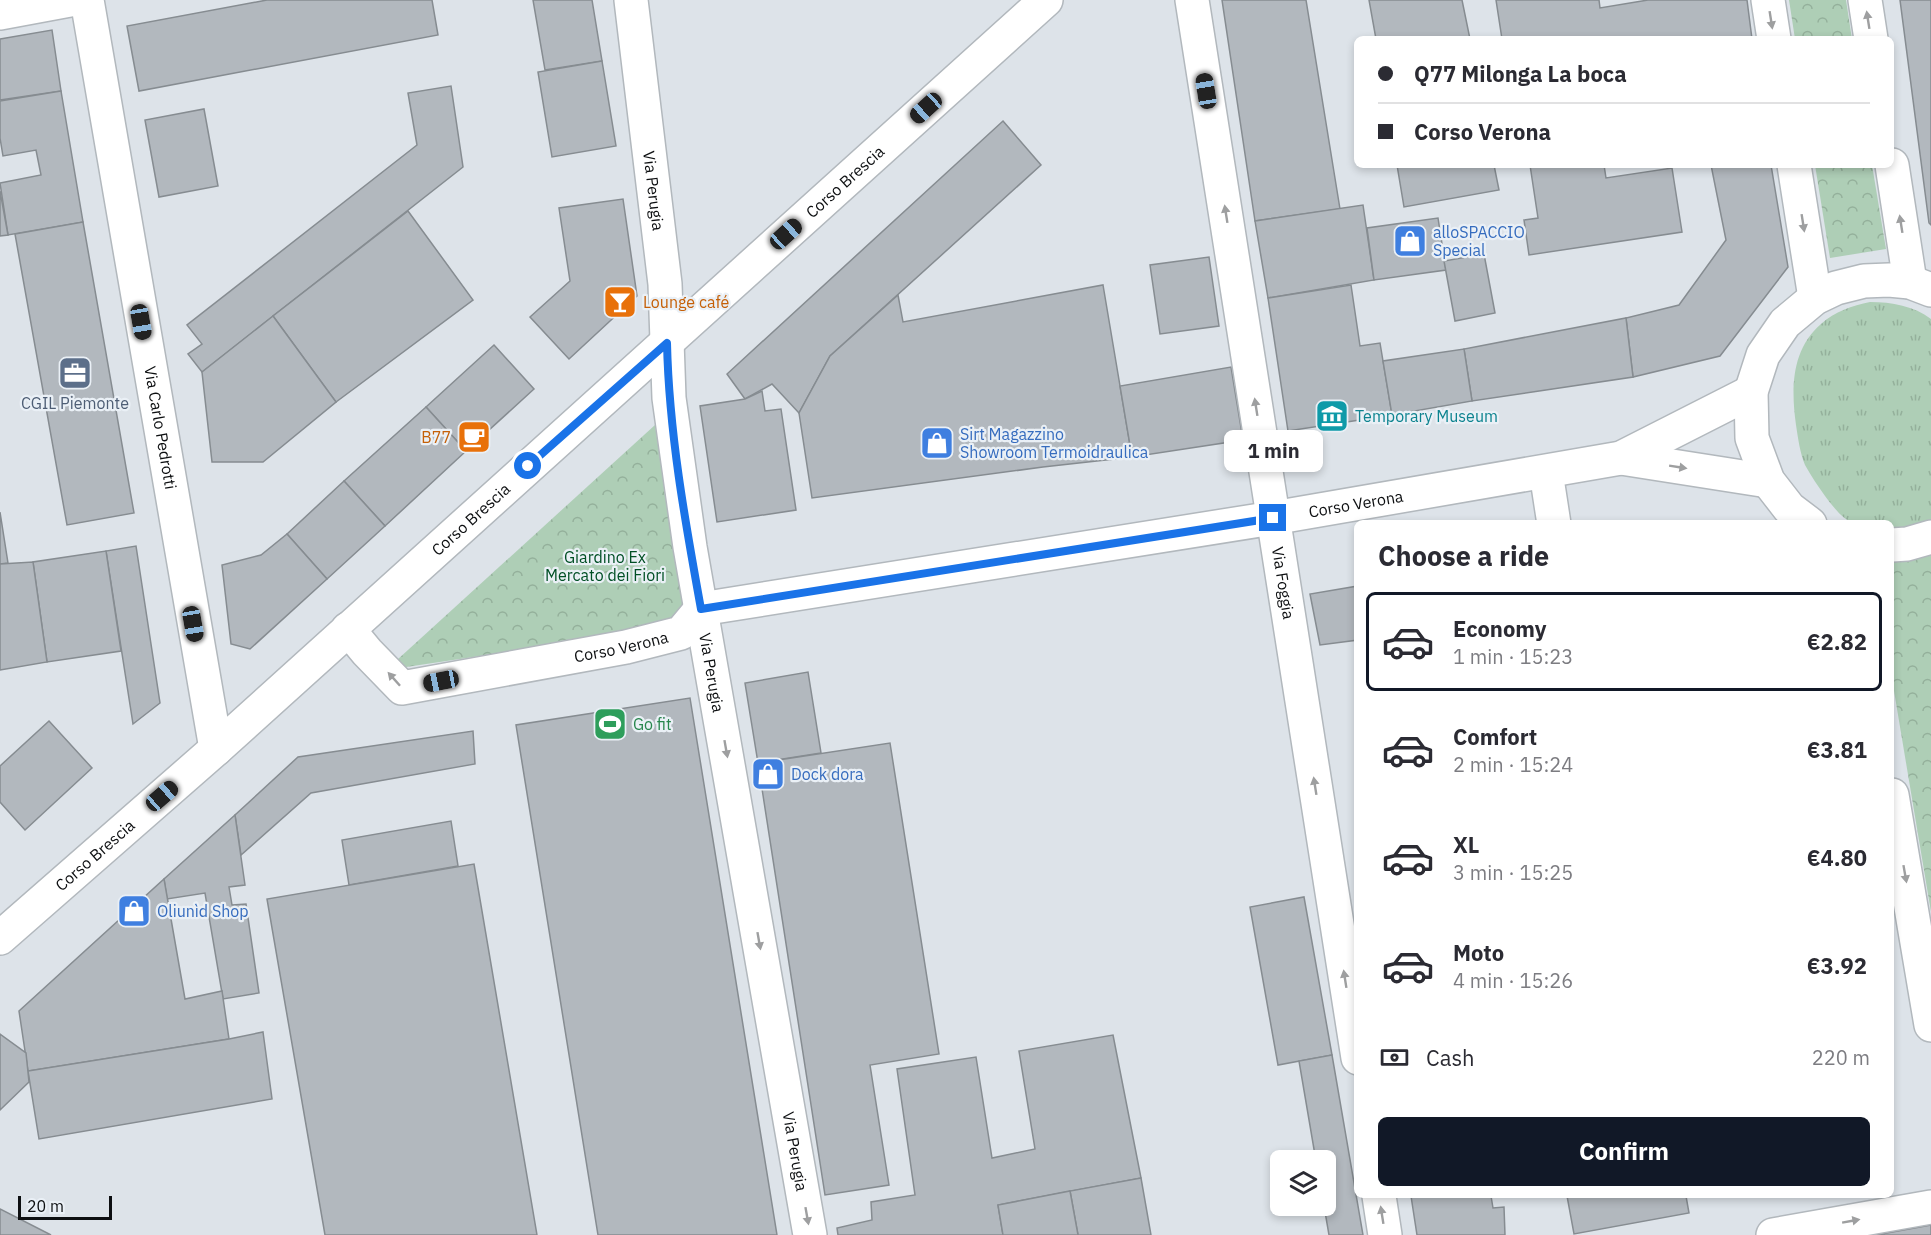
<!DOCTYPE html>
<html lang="en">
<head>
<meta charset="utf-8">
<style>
  body { margin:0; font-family:"IBM Plex Sans",sans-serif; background:#f2f2f3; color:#2b2b33; height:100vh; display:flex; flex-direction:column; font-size:22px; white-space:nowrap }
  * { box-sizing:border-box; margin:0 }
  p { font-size:20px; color:#7c7c81 }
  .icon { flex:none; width:33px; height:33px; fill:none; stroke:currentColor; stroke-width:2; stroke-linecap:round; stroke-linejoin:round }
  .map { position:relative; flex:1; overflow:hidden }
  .drawer { position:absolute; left:1354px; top:520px; width:540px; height:678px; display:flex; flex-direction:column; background:#fff; border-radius:9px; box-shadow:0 3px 9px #0003 }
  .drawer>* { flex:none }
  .banner { position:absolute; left:1354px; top:36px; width:540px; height:132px; border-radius:9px; box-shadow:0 3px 9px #0003; display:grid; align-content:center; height:132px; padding:0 24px; background:#fff }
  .controls { position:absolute; left:1270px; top:1150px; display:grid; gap:12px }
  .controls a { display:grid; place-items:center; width:66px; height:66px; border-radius:9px; background:#fff; box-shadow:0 3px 9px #0003; font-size:30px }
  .scale { position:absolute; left:18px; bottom:15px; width:94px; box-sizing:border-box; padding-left:6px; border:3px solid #0d0f11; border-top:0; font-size:16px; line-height:21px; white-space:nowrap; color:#0d0f11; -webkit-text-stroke:4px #eaf0f6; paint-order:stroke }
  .end { position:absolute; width:27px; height:27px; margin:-14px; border:8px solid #1a73e8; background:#fff; box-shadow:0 0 0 3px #fff }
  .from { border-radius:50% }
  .bubble { position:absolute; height:42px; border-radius:9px; background:#fff; box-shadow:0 3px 9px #0003; font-size:20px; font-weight:800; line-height:42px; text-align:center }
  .car { position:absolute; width:18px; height:36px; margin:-18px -9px; border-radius:8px; box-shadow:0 0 4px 2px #0007; background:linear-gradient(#222 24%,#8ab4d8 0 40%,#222 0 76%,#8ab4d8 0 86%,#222 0) }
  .banner b { display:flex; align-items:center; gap:21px; height:57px; font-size:22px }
  .banner b+b { border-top:2px solid #e1e1e2 }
  .banner i { width:15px; height:15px; background:#2b2b33 }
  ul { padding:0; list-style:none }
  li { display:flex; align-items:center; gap:18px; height:99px; margin:0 12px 9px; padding:0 12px; border:3px solid transparent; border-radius:9px }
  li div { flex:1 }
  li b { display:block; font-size:22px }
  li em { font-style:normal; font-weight:800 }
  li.selected { border-color:#111827 }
  li>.icon { width:54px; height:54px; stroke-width:1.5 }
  h2 { padding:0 24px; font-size:27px; line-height:72px }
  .pay { display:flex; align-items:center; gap:15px; height:66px; padding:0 24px; font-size:22px }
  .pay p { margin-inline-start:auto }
  .primary-button { display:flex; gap:12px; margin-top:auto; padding:12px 24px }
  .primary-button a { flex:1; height:69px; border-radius:9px; background:#111827; color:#fff; font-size:24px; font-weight:800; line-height:69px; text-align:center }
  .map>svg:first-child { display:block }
</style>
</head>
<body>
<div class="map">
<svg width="1931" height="1235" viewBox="0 0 1931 1235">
  <defs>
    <pattern id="grass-tufts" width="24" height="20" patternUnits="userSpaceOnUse" patternTransform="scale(1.5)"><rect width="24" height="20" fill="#aeceb6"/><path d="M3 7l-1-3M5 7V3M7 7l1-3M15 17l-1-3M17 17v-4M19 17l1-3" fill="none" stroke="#94b09b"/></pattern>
    <pattern id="forest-crowns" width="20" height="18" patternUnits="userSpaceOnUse" patternTransform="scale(1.5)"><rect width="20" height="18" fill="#aeceb6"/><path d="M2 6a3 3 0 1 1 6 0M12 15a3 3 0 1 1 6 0" fill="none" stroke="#94b09b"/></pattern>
  </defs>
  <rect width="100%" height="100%" fill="#dde3e9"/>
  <path fill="url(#grass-tufts)" d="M1870,302c22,0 44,4 61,17v202l-7,3 -32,7v-7c-12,-1 -26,2 -37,-1 -12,-2 -23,-18 -30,-27 -7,-10 -14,-20 -20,-31 -5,-12 -7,-27 -9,-40 -5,-36 -5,-75 25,-101 14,-13 31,-18 49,-22z"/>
  <g fill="url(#forest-crowns)">
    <polygon points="1789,0 1846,0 1852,39 1795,39"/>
    <polygon points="1815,165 1872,165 1886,249 1830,258"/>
    <polygon points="655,425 686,625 386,670"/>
    <polygon points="1931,555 1931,912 1892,679 1892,562"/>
  </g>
  <g fill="#b2b8be" stroke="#868c91" stroke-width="1.5">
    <polygon points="267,0 432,0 438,35 139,91 127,26"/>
    <polygon points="533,0 592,0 602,61 545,70"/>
    <polygon points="1222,0 1306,0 1340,209 1255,221"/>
    <polygon points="1369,0 1462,0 1470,39 1376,39"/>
    <polygon points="1496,0 1599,0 1600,8 1648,0 1747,0 1752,39 1502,39"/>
    <polygon points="1900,0 1931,0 1931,225 1929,223"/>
    <polygon points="52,30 61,91 0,100 0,39"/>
    <polygon points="602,61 616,146 552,157 538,72"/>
    <polygon points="451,86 463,167 202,372 188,354 202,344 187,325 417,145 408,93"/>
    <polygon points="61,91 83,222 8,235 0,183 41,175 36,150 3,156 0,138 0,101"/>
    <polygon points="204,109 218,186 159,197 145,120"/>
    <polygon points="1003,121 1041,165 830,356 799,413 772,384 745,399 727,374"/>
    <polygon points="1397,165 1494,165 1499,190 1404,207"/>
    <polygon points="1530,165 1604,165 1606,178 1672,168 1682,232 1529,255 1524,220 1538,218"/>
    <polygon points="1711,165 1771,165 1788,267 1720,356 1633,377 1626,318 1679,305 1726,240"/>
    <polygon points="0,191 8,235 0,236"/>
    <polygon points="623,199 637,296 569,359 530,317 570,281 559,208"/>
    <polygon points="1363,205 1374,280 1268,298 1255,221"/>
    <polygon points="408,211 473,300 336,402 273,316"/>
    <polygon points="1438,218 1446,270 1374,280 1367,228"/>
    <polygon points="83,222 134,513 67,525 15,234"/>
    <polygon points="1484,254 1495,313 1455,321 1444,261"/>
    <polygon points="1209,257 1219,326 1160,334 1150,265"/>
    <polygon points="1103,285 1132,457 1043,467 812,498 799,413 830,356 898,295 903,322"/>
    <polygon points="1351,285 1360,346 1380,343 1392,415 1288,431 1268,298"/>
    <polygon points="273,316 336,402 263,462 212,462 202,372"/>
    <polygon points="1626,318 1633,377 1472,401 1464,349"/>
    <polygon points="494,345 534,389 466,451 426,407"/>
    <polygon points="1464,349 1472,401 1392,415 1383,361"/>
    <polygon points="1231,367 1243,440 1132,457 1120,386"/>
    <polygon points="762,391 765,411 781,409 796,510 717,522 700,406 745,399"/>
    <polygon points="426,407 466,451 385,526 344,481"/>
    <polygon points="344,481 385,526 327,579 287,534"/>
    <polygon points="0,512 8,563 0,564"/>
    <polygon points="287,534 327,579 250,649 231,644 222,565 261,555"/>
    <polygon points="136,546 160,703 133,724 106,551"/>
    <polygon points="106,551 121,651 47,662 33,562"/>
    <polygon points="33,562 47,662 0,670 0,564"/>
    <polygon points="1358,586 1358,640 1320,645 1310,594"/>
    <polygon points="808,672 821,753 758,763 745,683"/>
    <polygon points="690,698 777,1235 598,1235 516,725"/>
    <polygon points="49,721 92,768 25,830 0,802 0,766"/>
    <polygon points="473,731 475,764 311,793 241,855 235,815 298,757"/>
    <polygon points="890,743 939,1054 870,1065 889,1185 825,1195 758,763"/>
    <polygon points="235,815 245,885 229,887 232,905 246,904 259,993 223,999 205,893 167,899 164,879"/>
    <polygon points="451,821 458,866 349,885 342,840"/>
    <polygon points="474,864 537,1235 325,1235 267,899"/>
    <polygon points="164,879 185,999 222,991 229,1039 28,1071 19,1011"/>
    <polygon points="1304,897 1332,1055 1278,1065 1250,907"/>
    <polygon points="263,1032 272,1099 39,1139 28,1071 229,1039"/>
    <polygon points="0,1034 26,1053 29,1082 0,1110"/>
    <polygon points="1113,1035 1141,1178 998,1205 1003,1235 838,1235 837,1228 872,1220 871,1202 915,1195 897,1069 976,1057 992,1158 1035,1149 1019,1051"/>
    <polygon points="1332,1055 1363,1235 1329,1235 1324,1206 1326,1206 1326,1161 1316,1161 1299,1061"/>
    <polygon points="1141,1178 1151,1235 1078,1235 1070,1191"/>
    <polygon points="1070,1191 1078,1235 1003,1235 998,1205"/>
    <polygon points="1411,1196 1491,1196 1493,1208 1504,1207 1505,1235 1417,1235"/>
    <polygon points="1567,1196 1686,1196 1689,1213 1574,1234"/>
    <polygon points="0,1209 51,1235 0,1235"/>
    <polygon points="1931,1225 1931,1235 1876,1235"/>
  </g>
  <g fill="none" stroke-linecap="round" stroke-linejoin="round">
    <g stroke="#b2b8bd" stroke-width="36">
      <g id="minor">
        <path id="s1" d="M87,0l129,749"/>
        <path id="s2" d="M631,0l34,284 4,114 21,149 120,688"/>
        <path id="s3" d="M1192,0l166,1058"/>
        <polyline points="1768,0 1774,39"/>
        <polyline points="1865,0 1871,39"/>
        <polyline points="0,13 70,0"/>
        <polyline points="1794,165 1815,298"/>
        <polyline points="1892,165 1910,282"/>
        <polyline points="1621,458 1768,481"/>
        <polyline points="1546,472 1554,524"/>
        <polyline points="1810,524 1789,508 1768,481 1752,438 1751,392 1763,355 1785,323 1815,298 1836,288 1864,281 1889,280 1910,282 1931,290"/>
        <polyline points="1892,545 1907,544 1931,537"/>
        <path id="s4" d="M348,629l19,23 35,36 224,-41 55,-14 20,-24 572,-91 348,-60 130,-66"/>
        <polyline points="1892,795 1931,1025"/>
        <path id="s5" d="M0,938l216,-189 830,-749"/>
        <polyline points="1379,1196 1385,1235"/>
        <polyline points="1773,1235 1931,1207"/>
      </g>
    </g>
    <use href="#minor" stroke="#fff" stroke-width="33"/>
  </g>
  <defs><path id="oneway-solid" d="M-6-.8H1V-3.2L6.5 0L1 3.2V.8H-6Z" transform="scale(1.5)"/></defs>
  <g fill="#9e9fa0">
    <use href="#oneway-solid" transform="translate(1771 20) rotate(81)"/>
    <use href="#oneway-solid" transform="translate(1868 20) rotate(-99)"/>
    <use href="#oneway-solid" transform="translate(1226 214) rotate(-99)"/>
    <use href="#oneway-solid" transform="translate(1803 223) rotate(81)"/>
    <use href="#oneway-solid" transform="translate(1901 224) rotate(-99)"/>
    <use href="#oneway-solid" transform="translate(1256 407) rotate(-99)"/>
    <use href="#oneway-solid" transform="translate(1678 467) rotate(9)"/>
    <use href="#oneway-solid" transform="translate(394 679) rotate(-132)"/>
    <use href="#oneway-solid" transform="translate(726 749) rotate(80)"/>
    <use href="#oneway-solid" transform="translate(1315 786) rotate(-99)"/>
    <use href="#oneway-solid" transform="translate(1905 874) rotate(80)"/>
    <use href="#oneway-solid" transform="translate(759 941) rotate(80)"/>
    <use href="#oneway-solid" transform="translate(1345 979) rotate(-99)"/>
    <use href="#oneway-solid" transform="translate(1382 1215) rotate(-99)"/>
    <use href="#oneway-solid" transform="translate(807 1216) rotate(80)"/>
    <use href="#oneway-solid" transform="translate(1851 1221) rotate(-10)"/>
  </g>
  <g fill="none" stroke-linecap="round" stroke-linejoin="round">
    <path stroke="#1a73e8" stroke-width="8" d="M528,466l139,-123c2,89 18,178 34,266l572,-91"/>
  </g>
  <defs>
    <g id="shop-square" transform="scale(1.725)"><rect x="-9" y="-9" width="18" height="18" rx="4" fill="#3f7fe0" stroke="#eaf0f6"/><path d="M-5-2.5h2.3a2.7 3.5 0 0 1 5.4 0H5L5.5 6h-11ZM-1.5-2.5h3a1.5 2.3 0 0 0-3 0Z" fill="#fff"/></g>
    <g id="bar-square" transform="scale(1.725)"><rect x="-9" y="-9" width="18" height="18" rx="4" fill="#e8710a" stroke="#eaf0f6"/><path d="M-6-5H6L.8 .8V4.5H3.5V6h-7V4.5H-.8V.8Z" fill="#fff"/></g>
    <g id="office-square" transform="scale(1.725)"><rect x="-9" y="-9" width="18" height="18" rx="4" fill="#5c6f8a" stroke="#eaf0f6"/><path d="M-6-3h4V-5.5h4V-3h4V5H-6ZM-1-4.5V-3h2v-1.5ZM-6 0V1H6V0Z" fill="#fff"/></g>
    <g id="museum-square" transform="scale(1.725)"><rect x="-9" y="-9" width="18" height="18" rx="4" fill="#0f9aa8" stroke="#eaf0f6"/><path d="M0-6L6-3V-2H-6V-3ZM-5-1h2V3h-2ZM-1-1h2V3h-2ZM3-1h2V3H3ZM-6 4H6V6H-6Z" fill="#fff"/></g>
    <g id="cafe-square" transform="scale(1.725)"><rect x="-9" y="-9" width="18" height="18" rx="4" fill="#e8710a" stroke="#eaf0f6"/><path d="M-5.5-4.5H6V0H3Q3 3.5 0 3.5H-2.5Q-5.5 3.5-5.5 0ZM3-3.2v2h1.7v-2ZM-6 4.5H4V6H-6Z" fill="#fff"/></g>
    <g id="stadium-square" transform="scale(1.725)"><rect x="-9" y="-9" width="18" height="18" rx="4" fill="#2e9e5b" stroke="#eaf0f6"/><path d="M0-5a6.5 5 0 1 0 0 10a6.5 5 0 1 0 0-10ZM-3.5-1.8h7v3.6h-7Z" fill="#fff"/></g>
  </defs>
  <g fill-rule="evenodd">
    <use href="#shop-square" x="1410" y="241"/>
    <use href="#bar-square" x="620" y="302"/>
    <use href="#office-square" x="75" y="373"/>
    <use href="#museum-square" x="1332" y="416"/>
    <use href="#cafe-square" x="474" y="437"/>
    <use href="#shop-square" x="937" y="443"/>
    <use href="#stadium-square" x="610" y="724"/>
    <use href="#shop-square" x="768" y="774"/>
    <use href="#shop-square" x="134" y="911"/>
  </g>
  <g text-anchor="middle" stroke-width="4.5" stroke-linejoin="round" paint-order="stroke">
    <g font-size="16" fill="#0d0f11" stroke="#eaf0f6">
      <text dy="6" stroke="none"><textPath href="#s5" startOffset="1134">Corso Brescia</textPath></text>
      <text dy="6" stroke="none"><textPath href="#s2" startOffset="192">Via Perugia</textPath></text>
      <text dy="6" stroke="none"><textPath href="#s1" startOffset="434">Via Carlo Pedrotti</textPath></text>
      <text dy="6" stroke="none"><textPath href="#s4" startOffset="1059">Corso Verona</textPath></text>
      <text dy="6" stroke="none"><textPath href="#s5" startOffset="630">Corso Brescia</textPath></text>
      <text dy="6" stroke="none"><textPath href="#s3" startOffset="590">Via Foggia</textPath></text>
      <text dy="6" stroke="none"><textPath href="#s4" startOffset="303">Corso Verona</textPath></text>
      <text dy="6" stroke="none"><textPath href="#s2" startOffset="678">Via Perugia</textPath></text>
      <text dy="6" stroke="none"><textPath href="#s5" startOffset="126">Corso Brescia</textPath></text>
      <text dy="6" stroke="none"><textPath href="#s2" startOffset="1164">Via Perugia</textPath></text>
    </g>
    <g font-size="16" fill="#366cbe" stroke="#eaf0f6" text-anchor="start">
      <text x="1433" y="238">alloSPACCIO<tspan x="1433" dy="18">Special</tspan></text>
      <text x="960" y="440">Sirt Magazzino<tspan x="960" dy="18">Showroom Termoidraulica</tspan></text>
      <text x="791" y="780">Dock dora</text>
      <text x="157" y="917">Oliunìd Shop</text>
    </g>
    <g font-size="16" fill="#c56008" stroke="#eaf0f6" text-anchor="start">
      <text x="643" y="308">Lounge café</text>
      <text x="451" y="443" text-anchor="end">B77</text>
    </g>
    <g font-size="16" fill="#4e5e75" stroke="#eaf0f6">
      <text x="75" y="409">CGIL Piemonte</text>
    </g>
    <g font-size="16" fill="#0d838f" stroke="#eaf0f6" text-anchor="start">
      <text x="1355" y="422">Temporary Museum</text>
    </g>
    <g font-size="16" fill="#004f25" stroke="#eaf0f6">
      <text x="605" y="563">Giardino Ex<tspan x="605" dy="18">Mercato dei Fiori</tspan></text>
    </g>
    <g font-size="16" fill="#27864d" stroke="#eaf0f6" text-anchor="start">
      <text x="633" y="730">Go fit</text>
    </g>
  </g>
</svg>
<div class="controls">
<a><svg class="icon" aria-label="layers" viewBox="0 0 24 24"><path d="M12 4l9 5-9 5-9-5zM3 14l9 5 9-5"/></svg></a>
</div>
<div class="scale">20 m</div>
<i class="end from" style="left:528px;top:466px"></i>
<i class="end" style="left:1273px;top:518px"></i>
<div class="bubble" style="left:1224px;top:430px;width:99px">1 min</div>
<i class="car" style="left:1206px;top:91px;rotate:351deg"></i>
<i class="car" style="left:926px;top:108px;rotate:228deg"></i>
<i class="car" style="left:786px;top:234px;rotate:48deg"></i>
<i class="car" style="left:141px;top:322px;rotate:170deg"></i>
<i class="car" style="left:193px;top:624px;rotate:170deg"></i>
<i class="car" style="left:441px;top:681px;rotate:259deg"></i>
<i class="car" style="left:162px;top:796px;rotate:49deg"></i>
<div class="banner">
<b><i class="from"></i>Q77 Milonga La boca</b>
<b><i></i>Corso Verona</b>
</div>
<section class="drawer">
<h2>Choose a ride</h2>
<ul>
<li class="selected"><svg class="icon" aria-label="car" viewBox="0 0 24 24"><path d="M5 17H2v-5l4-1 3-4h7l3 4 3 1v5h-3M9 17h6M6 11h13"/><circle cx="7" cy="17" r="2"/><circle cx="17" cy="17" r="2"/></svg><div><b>Economy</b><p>1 min · 15:23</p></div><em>€2.82</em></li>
<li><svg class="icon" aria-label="car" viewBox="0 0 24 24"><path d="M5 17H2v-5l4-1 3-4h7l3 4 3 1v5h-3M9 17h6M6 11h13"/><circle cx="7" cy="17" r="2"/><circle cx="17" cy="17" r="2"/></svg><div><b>Comfort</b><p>2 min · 15:24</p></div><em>€3.81</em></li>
<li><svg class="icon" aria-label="car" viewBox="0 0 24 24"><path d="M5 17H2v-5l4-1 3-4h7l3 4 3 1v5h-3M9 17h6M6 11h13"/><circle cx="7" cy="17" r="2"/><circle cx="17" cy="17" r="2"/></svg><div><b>XL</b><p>3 min · 15:25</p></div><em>€4.80</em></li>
<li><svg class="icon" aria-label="car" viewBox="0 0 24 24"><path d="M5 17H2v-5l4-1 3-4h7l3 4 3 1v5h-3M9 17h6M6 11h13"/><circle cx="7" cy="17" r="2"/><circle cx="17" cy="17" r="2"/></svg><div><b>Moto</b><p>4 min · 15:26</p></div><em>€3.92</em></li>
</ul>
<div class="pay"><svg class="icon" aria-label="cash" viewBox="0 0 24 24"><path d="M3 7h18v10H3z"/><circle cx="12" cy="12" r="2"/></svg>Cash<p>220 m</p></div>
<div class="primary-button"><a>Confirm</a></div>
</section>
</div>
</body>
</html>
